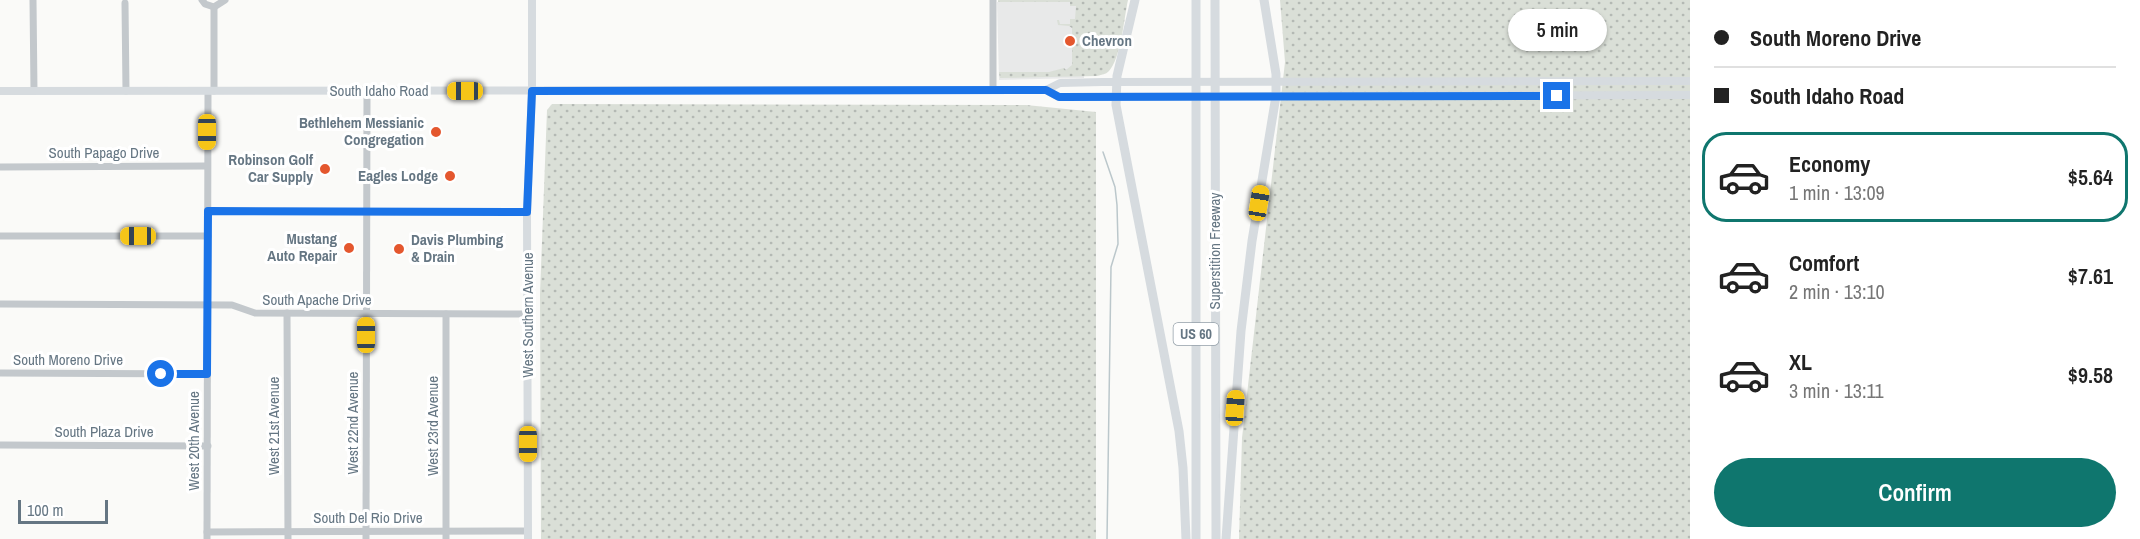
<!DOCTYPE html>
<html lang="en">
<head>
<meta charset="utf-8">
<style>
  body { margin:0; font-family:"Archivo Narrow",sans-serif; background:#f6f6f6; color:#222; height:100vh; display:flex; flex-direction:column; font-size:22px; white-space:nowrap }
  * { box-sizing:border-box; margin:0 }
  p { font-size:20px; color:#767676 }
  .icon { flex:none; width:33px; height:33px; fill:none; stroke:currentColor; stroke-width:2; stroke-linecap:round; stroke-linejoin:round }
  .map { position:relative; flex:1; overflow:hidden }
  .panel { display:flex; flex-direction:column; background:#fff; width:450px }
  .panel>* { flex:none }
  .guide { display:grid; align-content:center; height:132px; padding:0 24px; background:#fff }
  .scale { position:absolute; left:18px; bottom:15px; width:90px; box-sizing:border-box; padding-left:6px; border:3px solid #657683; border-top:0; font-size:16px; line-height:21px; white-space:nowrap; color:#657683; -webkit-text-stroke:4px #fff; paint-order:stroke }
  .end { position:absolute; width:27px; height:27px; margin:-14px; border:8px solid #1a73e8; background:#fff; box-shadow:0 0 0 3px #fff }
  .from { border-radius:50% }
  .bubble { position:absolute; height:42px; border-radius:21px; background:#fff; box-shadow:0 2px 4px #0004; font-size:20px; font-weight:600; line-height:42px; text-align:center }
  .car { position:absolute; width:18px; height:36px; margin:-18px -9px; border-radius:8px; box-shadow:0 0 4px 2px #0007; background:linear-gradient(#f5c518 24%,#345 0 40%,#f5c518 0 76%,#345 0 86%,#f5c518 0) }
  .guide b { display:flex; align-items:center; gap:21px; height:57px; font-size:22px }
  .guide b+b { border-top:2px solid #e0e0e0 }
  .guide i { width:15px; height:15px; background:#222 }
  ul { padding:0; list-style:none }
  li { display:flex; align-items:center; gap:18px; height:90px; margin:0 12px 9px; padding:0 12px; border:3px solid transparent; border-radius:24px }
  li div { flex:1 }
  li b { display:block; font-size:22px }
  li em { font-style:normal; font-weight:600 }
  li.on { border-color:#0f766e }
  li>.icon { width:54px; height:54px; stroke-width:1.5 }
  .cta { display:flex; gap:12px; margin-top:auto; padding:12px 24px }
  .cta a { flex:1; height:69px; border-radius:36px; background:#0f766e; color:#fff; font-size:24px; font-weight:600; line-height:69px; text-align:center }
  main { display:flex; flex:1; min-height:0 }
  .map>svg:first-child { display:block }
</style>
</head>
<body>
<main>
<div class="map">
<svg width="1690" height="539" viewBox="0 0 1690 539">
  <defs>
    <pattern id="grass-dots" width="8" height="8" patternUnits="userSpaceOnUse" patternTransform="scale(1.5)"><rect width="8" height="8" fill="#dadfd7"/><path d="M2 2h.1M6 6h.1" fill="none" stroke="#b4b9b4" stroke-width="1.8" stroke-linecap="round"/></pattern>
  </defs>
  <rect width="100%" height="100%" fill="#fafaf8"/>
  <polygon fill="#e8e9e9" points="1082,1 1084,78 999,80 997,2"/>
  <g fill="url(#grass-dots)">
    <path d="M998,0h130c-4,18 -7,58 -19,71 -4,4 -6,3 -12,5l-97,2 -1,-6h50l15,-4 2,2 6,-5v-37l-3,-2 -11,-1 -1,-5h2l1,4h10v-5h5l1,-13h-6v-4h-72z"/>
    <polygon points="1280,0 1690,0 1690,539 1239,539 1242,438 1285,62"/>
    <polygon points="552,104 1026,105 1096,112 1096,539 541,539 540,294 547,110"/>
  </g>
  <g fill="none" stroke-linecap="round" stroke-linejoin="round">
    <polyline stroke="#bbc7cb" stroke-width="1.5" points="1103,152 1115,187 1117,205 1118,244 1111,267 1107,539"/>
    <g stroke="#c3c8cc" stroke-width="7">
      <polyline points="33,0 34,91"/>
      <polyline points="202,0 205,4 214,7 225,0"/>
      <polyline points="993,0 993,90"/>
      <polyline points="125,3 126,91"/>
      <polyline points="214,7 214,91"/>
      <polyline points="0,167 207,166"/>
      <polyline points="208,211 527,212"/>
      <polyline points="0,236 208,236"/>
      <polyline points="0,304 232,305 255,313 528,314"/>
      <polyline points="287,313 288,539"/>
      <polyline points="446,314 446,539"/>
      <polyline points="0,373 207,374"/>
      <polyline points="0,445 208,446"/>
      <polyline points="207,532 528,531"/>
      <polyline points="207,539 208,91"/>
      <polyline points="366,539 367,91"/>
    </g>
    <g stroke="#d6dbdf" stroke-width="8">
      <polyline points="1046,90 1059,97 1690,95"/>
      <polyline points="0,91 993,90 1046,90 1060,83 1102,82 1690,81"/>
      <polyline points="528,539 527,212 532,91 532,0"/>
    </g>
    <g stroke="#d6dbdf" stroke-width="9">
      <polyline points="1135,0 1117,76 1116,105 1179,431 1183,468 1186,539"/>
      <polyline points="1196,0 1196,539"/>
      <polyline points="1215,0 1216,539"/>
      <polyline points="1226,539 1241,331 1252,241 1276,96 1276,74 1264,0"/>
    </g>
  </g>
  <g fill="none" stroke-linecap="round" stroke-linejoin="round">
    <polyline stroke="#1a73e8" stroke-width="8" points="161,374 207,374 208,211 527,212 532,91 1046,90 1059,97 1557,96"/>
  </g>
  <g fill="#e4572e" stroke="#fff" stroke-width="2">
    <circle cx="1070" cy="41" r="6"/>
    <circle cx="436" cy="132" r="6"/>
    <circle cx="325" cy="169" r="6"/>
    <circle cx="450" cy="176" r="6"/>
    <circle cx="349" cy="248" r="6"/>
    <circle cx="399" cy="249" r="6"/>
  </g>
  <g text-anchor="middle" stroke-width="6" stroke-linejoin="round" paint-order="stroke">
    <rect fill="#fff" stroke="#939fa8" stroke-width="1.5" x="1173.5" y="323" width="45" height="22" rx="4.5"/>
    <g font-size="14" font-weight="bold" fill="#657683">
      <text x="1196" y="339">US 60</text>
    </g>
    <g font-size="15" font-weight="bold" fill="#657683" stroke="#fff" text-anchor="end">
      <text x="1082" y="46" text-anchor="start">Chevron</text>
      <text x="424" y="128">Bethlehem Messianic<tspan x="424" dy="17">Congregation</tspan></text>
      <text x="313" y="165">Robinson Golf<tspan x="313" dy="17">Car Supply</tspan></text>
      <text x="438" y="181">Eagles Lodge</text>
      <text x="337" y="244">Mustang<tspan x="337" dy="17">Auto Repair</tspan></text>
      <text x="411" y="245" text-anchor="start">Davis Plumbing<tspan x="411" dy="17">&amp; Drain</tspan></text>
    </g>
    <g font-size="15" fill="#657683" stroke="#fff">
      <text x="379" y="96">South Idaho Road</text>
      <text x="104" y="158">South Papago Drive</text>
      <text transform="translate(1215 251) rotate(-90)" y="5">Superstition Freeway</text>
      <text x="317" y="305">South Apache Drive</text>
      <text transform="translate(528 315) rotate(-90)" y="5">West Southern Avenue</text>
      <text x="68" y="365">South Moreno Drive</text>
      <text transform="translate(353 423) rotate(-90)" y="5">West 22nd Avenue</text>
      <text transform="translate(274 426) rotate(-90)" y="5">West 21st Avenue</text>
      <text transform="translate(433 426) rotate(-90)" y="5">West 23rd Avenue</text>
      <text x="104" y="437">South Plaza Drive</text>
      <text transform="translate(194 441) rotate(-90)" y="5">West 20th Avenue</text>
      <text x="368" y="523">South Del Rio Drive</text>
    </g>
  </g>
</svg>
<div class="scale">100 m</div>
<i class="end from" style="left:161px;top:374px"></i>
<i class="end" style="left:1557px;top:96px"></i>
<div class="bubble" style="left:1508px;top:9px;width:99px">5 min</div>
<i class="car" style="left:465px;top:91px;rotate:270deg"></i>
<i class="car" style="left:207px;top:132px;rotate:180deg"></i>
<i class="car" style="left:1259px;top:203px;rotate:9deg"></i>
<i class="car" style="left:138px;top:236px;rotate:270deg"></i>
<i class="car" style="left:366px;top:335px;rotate:0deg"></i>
<i class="car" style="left:1235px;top:408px;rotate:4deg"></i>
<i class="car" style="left:528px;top:444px;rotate:180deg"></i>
</div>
<section class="panel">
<div class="guide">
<b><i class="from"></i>South Moreno Drive</b>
<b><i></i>South Idaho Road</b>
</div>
<ul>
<li class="on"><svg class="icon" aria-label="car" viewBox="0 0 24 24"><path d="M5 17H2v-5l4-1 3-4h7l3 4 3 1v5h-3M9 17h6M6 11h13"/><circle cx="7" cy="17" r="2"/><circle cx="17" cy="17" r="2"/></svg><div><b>Economy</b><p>1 min · 13:09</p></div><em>$5.64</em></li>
<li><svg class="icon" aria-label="car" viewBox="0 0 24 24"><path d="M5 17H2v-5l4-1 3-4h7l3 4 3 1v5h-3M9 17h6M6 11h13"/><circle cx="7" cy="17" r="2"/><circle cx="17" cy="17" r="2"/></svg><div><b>Comfort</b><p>2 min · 13:10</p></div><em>$7.61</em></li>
<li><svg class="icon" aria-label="car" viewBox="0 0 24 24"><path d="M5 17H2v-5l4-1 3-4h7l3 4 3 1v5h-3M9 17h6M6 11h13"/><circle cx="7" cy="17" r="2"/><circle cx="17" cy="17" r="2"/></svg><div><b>XL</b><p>3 min · 13:11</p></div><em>$9.58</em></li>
</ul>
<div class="cta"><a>Confirm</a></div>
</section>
</main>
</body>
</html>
